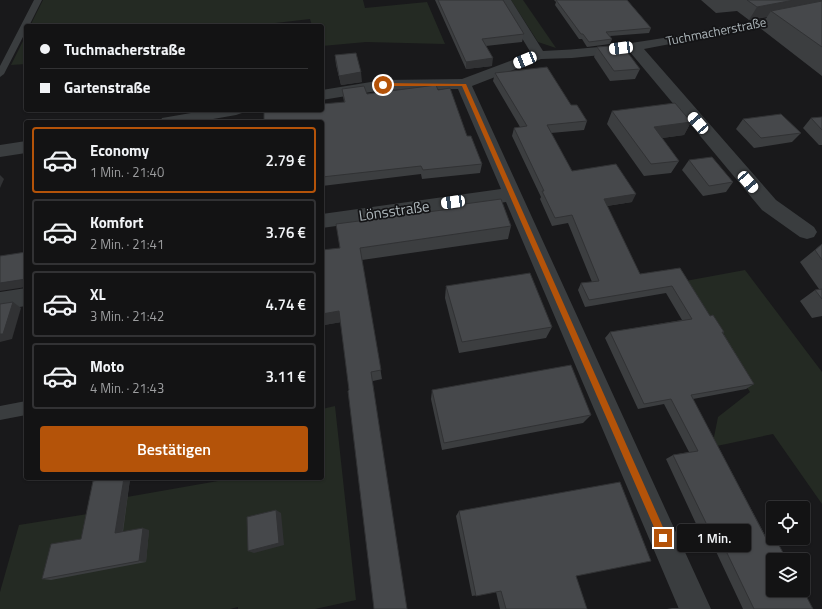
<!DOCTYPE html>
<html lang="de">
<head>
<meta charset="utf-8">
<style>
  body { margin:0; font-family:"Titillium Web",sans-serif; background:#202022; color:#f1f3f6; height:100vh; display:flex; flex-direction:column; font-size:15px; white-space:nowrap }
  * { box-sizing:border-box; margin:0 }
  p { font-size:13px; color:#9d9ea0 }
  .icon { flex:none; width:22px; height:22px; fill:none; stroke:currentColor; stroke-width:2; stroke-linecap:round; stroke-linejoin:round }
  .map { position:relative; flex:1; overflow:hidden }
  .drawer { position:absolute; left:24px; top:120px; width:300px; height:360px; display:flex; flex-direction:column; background:#131314; border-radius:4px; box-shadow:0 1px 3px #0004,0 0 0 1px #323234 }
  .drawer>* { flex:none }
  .banner { position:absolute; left:24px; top:24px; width:300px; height:88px; border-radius:4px; box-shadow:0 1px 3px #0004,0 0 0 1px #323234; display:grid; align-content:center; height:88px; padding:0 16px; background:#131314 }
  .fabs { position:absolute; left:766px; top:501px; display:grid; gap:8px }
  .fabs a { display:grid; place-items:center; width:44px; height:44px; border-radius:4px; background:#131314; box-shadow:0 1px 3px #0004,0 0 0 1px #323234; font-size:20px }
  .end { position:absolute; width:18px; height:18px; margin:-9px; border:5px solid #b45309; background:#fff; box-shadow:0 0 0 2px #fff }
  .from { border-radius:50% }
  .bubble { position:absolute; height:28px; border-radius:4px; background:#131314; box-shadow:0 1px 3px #0004,0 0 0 1px #323234; font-size:13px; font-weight:600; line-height:28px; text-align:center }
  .car { position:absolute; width:12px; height:24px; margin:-12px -6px; border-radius:5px; box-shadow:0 0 3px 1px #0007; background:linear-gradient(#fff 24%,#345 0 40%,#fff 0 76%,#345 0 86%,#fff 0) }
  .banner b { display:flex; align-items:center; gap:14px; height:38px; font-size:15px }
  .banner b+b { border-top:1px solid #323234 }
  .banner i { width:10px; height:10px; background:#f1f3f6 }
  ul { padding:7px 0 0; list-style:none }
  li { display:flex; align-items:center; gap:12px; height:66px; margin:0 8px 6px; padding:0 8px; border:2px solid #323234; border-radius:4px }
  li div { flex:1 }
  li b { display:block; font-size:15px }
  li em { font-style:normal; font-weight:600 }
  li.on { border-color:#b45309 }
  li>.icon { width:36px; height:36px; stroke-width:1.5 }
  .cta { display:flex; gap:8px; margin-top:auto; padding:8px 16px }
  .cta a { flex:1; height:46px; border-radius:4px; background:#b45309; color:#fff; font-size:16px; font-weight:600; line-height:46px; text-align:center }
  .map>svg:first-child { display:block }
</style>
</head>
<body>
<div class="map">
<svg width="822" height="609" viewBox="0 0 822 609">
  <rect width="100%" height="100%" fill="#19191b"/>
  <g fill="#242a23">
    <polygon points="43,0 363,0 365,8 427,2 445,44 366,42 322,46 322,26 312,26 310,19 250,26 30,26"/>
    <polygon points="511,0 523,0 556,48 538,42"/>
    <polygon points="26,35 26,64 11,65"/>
    <polygon points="745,270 822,372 822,504 773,434 712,447 718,417 750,392 680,282"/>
    <polygon points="335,406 356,600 315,609 238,609 238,607 230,609 0,609 0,592 19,525 94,513 127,497 235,478 322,478 322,409"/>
  </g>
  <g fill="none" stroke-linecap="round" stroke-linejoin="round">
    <g fill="#3a3d3f" fill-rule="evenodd">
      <polygon points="34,0 42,0 29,26 26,26 26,31 4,74 0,77 0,66"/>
      <polygon points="26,401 26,415 0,420 0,406"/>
    </g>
    <g fill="#3a3d3f" fill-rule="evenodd">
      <path d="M499,0h12l32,51c94,-3 187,-26 279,-44v8l-178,34 132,151 38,27 3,5 -3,5 -7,2 -7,-2 -38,-27 -132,-158 -58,6 -31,1 -69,27 239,523h-32l-173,-407 -184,26v-14l179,-25 -43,-100 -75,1 -61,10v-10l61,-10 79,-1 69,-26z"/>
      <polygon points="208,110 244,110 242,113 236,115 196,122 160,122 162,118 168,117"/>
      <polygon points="26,141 26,153 0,157 0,145"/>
      <polygon points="26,288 26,306 0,310 0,292"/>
    </g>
  </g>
  <g fill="#3c3e40">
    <polygon points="435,0 503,0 524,34 522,42 486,46 492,66 466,69"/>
    <polygon points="554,0 627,0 651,28 649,33 610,36 612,39 610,44 587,47 582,39 579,39 555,5 556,2"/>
    <polygon points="701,0 822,0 822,76 760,28 767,17 749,20 737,11 716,13"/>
    <polygon points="597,47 640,69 635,79 610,81 594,57"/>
    <polygon points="335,55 362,82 341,85 336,65"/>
    <polygon points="495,73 571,105 587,121 584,130 551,133 572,171 632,202 607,206 640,274 680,268 710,316 724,332 723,333 754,384 746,389 693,399 767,539 813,609 743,609 704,526 698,528 666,459 673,455 689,452 664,404 638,409 605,338 610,332 682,320 666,293 585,307 578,290 581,283 592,282 568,223 552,226 540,199 541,197 512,136 514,128 520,127 493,81"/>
    <polygon points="342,89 367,94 438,90 467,136 482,164 480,173 422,179 421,174 322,186 322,110 344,102"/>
    <polygon points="612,111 691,122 684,135 662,138 679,161 671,173 644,176 607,124"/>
    <polygon points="822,117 822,145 819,145 803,128 811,118"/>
    <polygon points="743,119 801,133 792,142 754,148 736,129"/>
    <polygon points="689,160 733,182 726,192 703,196 682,170"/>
    <polygon points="457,205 511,226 508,239 362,260 382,379 373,381 349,390 341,322 324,325 340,248 457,208"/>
    <polygon points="822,244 822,316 812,318 800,301 815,290 819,289 800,262"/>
    <polygon points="446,286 552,327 546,338 459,353 445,298"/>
    <polygon points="432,390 591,415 583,423 442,450 431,399"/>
    <polygon points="124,478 130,479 123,532 149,530 146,562 51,580 42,579 81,539"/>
    <polygon points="459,511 576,576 587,609 500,609 496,592 472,596 456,516"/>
    <polygon points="672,608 689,608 689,609 667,609"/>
  </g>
  <g fill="#313234">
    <polygon points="794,0 822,0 822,1 771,11 767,17 749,20 757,7"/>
    <polygon points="493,58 492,66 466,69 466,62"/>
    <polygon points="361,72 362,82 341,85 339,76"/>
    <polygon points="153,110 170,110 154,112"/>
    <polygon points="691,122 684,135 648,140 654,127"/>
    <polygon points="0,175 4,179 0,188"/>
    <polygon points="636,194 632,202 600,207 604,199"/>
    <polygon points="26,279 26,287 0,291 0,283"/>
    <polygon points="13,302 21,308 12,339 0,342 0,334"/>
    <polygon points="339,311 342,322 324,325 322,319 322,314"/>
    <polygon points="124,478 130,479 122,535 115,533"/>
    <polygon points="276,510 281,513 284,545 254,553 248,551"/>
    <polygon points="143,528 149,530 146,562 139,561"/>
  </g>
  <g fill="#46484b" stroke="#313234">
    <polygon points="438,0 503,0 524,34 482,39 493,58 466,62"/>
    <polygon points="556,0 627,0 651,28 606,32 612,39 589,42 583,34 581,34"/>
    <polygon points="747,0 794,0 757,7"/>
    <polygon points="822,1 822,47 771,11"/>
    <polygon points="622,45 640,69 614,71 597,47"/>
    <polygon points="356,53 361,72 339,76 335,55"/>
    <polygon points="547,67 571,105 577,105 587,121 547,125 572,171 616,164 636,194 604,199 640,274 680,268 710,316 713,315 724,332 722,332 754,384 691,395 767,540 775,538 787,560 773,560 773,590 803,590 813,609 754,609 713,524 707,525 673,455 698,451 671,399 644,404 610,332 692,319 672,286 589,300 581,283 599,281 572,215 555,218 542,191 544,191 514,128 527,126 495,73"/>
    <polygon points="436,85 438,90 450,88 467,136 471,136 482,164 423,170 421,166 322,177 322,122 264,122 264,110 322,110 322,104 345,102 342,89 364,86 367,94"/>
    <polygon points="675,103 691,122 654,127 679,161 651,164 612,111"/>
    <polygon points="781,114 801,133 761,138 743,119"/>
    <polygon points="822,117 822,130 811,118"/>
    <polygon points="217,120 217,122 203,122"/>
    <polygon points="712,157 733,182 709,186 689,160"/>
    <polygon points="501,199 511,226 360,248 381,370 371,372 407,609 374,609 348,391 349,390 339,311 322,314 322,250 340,248 336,224 458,208 457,205"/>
    <polygon points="822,244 822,260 815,250"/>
    <polygon points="26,252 24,258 26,258 26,279 0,283 0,256"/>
    <polygon points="530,273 552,327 462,342 446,286"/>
    <polygon points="822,289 822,299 815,290"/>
    <polygon points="13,302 3,334 0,334 0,304"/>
    <polygon points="571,365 591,415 444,443 432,390"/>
    <polygon points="110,478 124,478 115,533 143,528 139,561 42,579 51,544 81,539 93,481"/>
    <polygon points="620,482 651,561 576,576 587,609 506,609 501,591 476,596 459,511"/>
    <polygon points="276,510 279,543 248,551 247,517"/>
  </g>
  <polygon fill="#b45309" points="383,83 466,84 666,534 666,541 660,541 462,86 382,86"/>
  <g text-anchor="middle" stroke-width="3.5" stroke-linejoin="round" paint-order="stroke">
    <g font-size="13" fill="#acb5b9" stroke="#141416">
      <text transform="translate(716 31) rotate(-11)" y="5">Tuchmacherstraße</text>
    </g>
    <g font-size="15" fill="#acb5b9" stroke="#141416">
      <text transform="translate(394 211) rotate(-8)" y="5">Lönsstraße</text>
    </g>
  </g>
</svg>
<div class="fabs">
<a><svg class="icon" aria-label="locate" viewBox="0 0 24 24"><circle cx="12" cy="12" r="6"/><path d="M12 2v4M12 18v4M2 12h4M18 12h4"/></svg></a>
<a><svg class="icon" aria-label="layers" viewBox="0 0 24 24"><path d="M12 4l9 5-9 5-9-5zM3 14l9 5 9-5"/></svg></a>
</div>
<i class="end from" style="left:383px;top:85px"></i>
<i class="end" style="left:663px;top:538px"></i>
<div class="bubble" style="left:677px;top:524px;width:74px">1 Min.</div>
<i class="car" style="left:621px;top:48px;rotate:263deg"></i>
<i class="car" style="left:525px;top:60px;rotate:248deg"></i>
<i class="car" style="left:698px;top:123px;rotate:319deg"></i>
<i class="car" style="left:748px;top:182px;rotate:139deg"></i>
<i class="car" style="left:453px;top:202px;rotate:262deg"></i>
<div class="banner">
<b><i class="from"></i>Tuchmacherstraße</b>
<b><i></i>Gartenstraße</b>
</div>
<section class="drawer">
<ul>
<li class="on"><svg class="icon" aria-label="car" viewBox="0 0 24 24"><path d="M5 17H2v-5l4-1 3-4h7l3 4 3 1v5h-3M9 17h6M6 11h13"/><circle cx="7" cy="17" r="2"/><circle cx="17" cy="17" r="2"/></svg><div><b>Economy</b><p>1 Min. · 21:40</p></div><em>2.79 €</em></li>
<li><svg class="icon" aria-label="car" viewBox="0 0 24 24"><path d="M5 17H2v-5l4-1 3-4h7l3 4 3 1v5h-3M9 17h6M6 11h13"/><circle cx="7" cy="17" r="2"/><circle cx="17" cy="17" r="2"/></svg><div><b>Komfort</b><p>2 Min. · 21:41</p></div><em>3.76 €</em></li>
<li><svg class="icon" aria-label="car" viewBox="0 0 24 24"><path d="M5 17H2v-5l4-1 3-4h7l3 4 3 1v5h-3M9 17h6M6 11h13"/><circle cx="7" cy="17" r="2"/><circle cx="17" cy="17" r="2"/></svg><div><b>XL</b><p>3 Min. · 21:42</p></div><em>4.74 €</em></li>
<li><svg class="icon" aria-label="car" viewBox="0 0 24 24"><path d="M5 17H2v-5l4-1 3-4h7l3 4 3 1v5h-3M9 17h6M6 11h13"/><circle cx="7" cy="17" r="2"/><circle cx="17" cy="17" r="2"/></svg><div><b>Moto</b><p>4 Min. · 21:43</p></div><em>3.11 €</em></li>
</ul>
<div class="cta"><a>Bestätigen</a></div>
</section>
</div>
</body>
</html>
